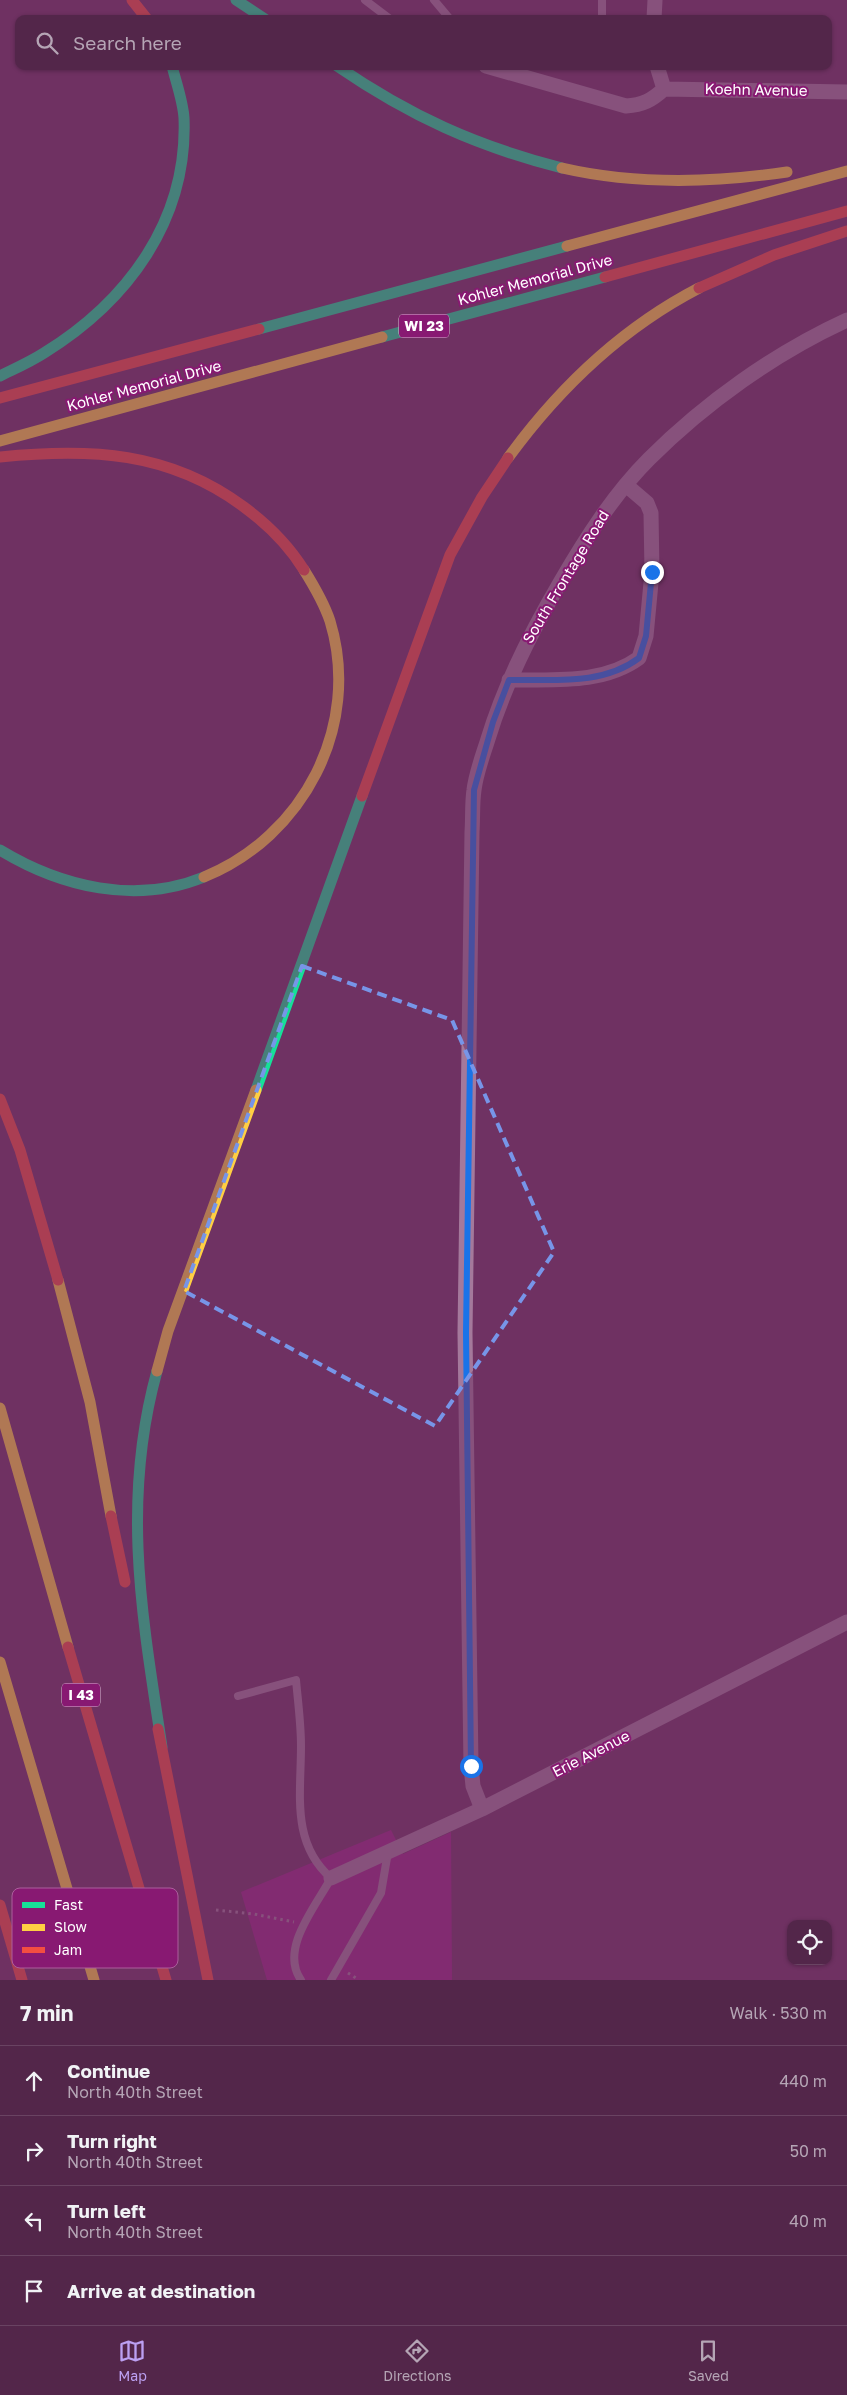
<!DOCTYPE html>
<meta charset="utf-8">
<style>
body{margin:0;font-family:"Golos Text",sans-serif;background:#5c3254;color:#f1f3f6}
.controls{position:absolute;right:15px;bottom:15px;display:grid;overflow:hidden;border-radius:10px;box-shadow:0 1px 4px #0004}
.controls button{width:45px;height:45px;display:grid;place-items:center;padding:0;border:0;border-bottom:1px solid #694362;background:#53264a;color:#f1f3f6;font:25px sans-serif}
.stop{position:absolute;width:15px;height:15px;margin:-11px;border:4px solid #1a73e8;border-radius:50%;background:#fff}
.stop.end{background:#1a73e8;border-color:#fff;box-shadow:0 1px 5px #0008}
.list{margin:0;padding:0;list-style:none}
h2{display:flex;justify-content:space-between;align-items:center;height:65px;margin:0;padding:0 20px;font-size:21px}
h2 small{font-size:16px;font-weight:400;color:#b5a5b5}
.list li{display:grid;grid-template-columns:32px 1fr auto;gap:15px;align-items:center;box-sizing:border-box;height:70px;padding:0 20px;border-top:1px solid #694362}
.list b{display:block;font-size:19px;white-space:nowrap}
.list p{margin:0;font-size:16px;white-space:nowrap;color:#b5a5b5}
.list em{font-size:16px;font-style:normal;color:#b5a5b5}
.icon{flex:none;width:28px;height:28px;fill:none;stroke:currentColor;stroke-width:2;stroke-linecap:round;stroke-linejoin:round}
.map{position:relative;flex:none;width:847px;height:1980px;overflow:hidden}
.search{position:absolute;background:#53264a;box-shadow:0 1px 4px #0004;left:15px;right:15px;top:15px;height:55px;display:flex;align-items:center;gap:12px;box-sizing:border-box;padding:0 18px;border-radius:10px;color:#b5a5b5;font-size:19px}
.sheet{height:345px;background:#53264a}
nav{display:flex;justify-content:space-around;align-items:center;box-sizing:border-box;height:70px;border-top:1px solid #694362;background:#53264a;font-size:14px;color:#b5a5b5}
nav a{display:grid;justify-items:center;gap:2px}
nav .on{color:#bca0f2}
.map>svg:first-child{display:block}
.green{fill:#9a2484}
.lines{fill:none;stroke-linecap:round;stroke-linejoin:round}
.path{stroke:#a4799b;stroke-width:3;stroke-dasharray:2.5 4;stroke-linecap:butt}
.lane{stroke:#a4799b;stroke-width:8}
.street{stroke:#a4799b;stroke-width:15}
.fast{stroke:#16e098;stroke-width:11}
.slow{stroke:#ffcf43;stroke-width:11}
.jam{stroke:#f24e42;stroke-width:11}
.route{stroke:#1a73e8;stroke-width:6}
.marked{fill:none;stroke:#7795e8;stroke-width:4;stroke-dasharray:10 6;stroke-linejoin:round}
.labels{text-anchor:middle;stroke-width:4;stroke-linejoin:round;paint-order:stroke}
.shield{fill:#881972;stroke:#dbbad5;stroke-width:1}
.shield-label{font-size:14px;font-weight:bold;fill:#fff}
.street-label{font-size:15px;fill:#fff;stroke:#881972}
.key{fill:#881972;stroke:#ac5e9c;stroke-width:1}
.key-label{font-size:14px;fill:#fff}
</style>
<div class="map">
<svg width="847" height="1980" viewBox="0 0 847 1980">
<rect width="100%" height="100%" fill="#6f3263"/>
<path class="green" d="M391,1830L403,1854L451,1832L452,1980H267L241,1892Z"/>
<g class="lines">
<path class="path" d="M216,1910L254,1914L294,1922
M348,1973L359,1980"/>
<path class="lane" d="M365,0L390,19
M434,0L450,19
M474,19H482
M602,19V0
M238,1696L296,1680C298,1702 301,1724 301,1746C301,1794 291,1843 331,1878C316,1906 279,1949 301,1980
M331,1980L381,1893L388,1852"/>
<path class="street" d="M654,19L655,0
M486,66L626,106C643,105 652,100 664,89
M657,66L664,89
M664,89L847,92
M509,680C552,679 602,685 639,658L646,636L652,572L651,513L647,503L626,485
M482,1809L473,1786L471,1766L465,1333L472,832C473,818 472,803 474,790C476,773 483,755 488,739C505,683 531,632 561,581C586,538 614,494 649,459C705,403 775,353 847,320
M331,1878L482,1809L847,1622"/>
<path class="fast" d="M236,0L265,19
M337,66C410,116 476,146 562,168
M259,329L567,246
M382,337L605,277
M0,376C14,369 30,362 44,353C128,301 188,220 184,118C183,101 176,82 172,66
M0,850C61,887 136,905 204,877
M256,1090L362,796
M157,1371C121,1501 142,1616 162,1747"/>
<path class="slow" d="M562,168C636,185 712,183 787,172
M567,246L847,171
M0,441L382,337
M508,458C559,388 622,328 699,288
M204,877C303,837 362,726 330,621C324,603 314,586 304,570
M58,1280L90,1402L111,1516
M157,1371L168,1331L256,1090
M0,1408L68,1647
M0,1662L94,1980"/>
<path class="jam" d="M132,0L147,19
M605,277L847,211
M699,288L774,255L847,231
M0,398L259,329
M0,457C90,448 169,451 244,507C267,524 289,546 304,570
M362,796L450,555L482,497L508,458
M0,1099L20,1150L58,1280
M111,1516L125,1582
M68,1647L166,1980
M158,1729L208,1980
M0,1905L22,1980"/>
</g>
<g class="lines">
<path class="route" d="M471,1766L466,1333L474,790L493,722L509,680C552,679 602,686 639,658L646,636L652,572"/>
</g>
<path d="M0 0H847V1980H0ZM302,966L452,1020L554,1252L435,1426L184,1291Z" fill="#6f3263" fill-opacity=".55" fill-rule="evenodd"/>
<path class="marked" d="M302,966L452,1020L554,1252L435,1426L184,1291Z"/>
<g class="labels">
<g class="shield">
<rect x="399" y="314.5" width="50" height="23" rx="4"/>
<rect x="62" y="1683.5" width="38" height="23" rx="4"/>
</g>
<g class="shield-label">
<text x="424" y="331">WI 23</text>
<text x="81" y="1700">I 43</text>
</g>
<g class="street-label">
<text transform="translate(756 90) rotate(1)" y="5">Koehn Avenue</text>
<text transform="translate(535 280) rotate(-15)" y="5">Kohler Memorial Drive</text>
<text transform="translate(144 386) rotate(-15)" y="5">Kohler Memorial Drive</text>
<text transform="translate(566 577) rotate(-59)" y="5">South Frontage Road</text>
<text transform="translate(591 1754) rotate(-27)" y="5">Erie Avenue</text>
</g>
</g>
<rect x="12" y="1888" width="166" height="80" rx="8" class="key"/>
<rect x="22" y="1902" width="23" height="6" fill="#16e098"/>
<rect x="22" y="1924" width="23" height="7" fill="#ffcf43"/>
<rect x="22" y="1947" width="23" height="6" fill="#f24e42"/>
<g class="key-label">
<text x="54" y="1910">Fast</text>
<text x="54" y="1932">Slow</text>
<text x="54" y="1955">Jam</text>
</g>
</svg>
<div class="controls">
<button><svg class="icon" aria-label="locate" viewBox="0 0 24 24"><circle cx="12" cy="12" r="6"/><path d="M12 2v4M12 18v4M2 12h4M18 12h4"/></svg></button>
</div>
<div class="stop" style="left:471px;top:1766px"></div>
<div class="stop end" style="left:652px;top:572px"></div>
<div class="search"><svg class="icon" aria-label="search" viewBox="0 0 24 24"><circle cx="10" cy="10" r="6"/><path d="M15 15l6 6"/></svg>Search here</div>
</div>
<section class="sheet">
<h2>7 min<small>Walk · 530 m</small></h2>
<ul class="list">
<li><svg class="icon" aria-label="ahead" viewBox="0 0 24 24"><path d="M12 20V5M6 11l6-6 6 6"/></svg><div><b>Continue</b><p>North 40th Street</p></div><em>440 m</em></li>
<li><svg class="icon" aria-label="right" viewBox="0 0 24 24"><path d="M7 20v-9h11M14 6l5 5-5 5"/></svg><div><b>Turn right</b><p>North 40th Street</p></div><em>50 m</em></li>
<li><svg class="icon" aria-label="left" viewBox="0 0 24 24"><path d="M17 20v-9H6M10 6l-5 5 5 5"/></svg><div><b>Turn left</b><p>North 40th Street</p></div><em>40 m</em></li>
<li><svg class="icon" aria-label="arrive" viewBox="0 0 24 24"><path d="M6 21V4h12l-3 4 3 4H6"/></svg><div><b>Arrive at destination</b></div></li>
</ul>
</section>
<nav>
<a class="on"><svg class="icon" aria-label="map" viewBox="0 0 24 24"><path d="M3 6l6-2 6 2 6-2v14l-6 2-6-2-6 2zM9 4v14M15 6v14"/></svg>Map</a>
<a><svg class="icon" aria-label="directions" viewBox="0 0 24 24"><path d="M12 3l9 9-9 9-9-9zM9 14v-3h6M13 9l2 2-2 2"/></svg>Directions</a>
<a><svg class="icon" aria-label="saved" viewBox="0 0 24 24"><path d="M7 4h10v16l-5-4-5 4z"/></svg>Saved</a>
</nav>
